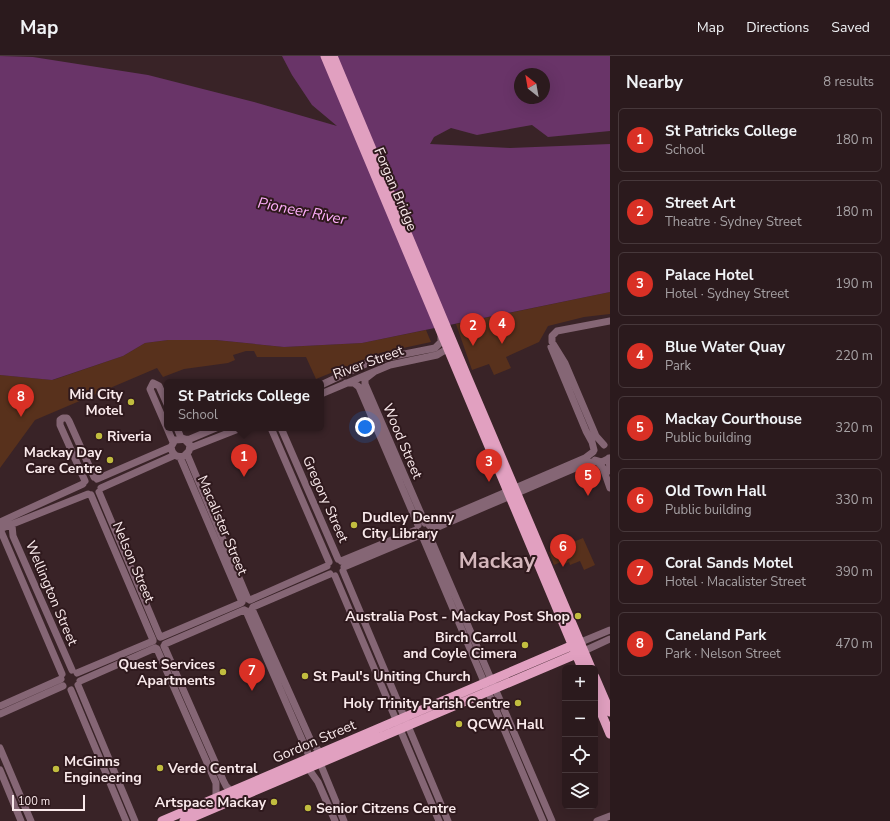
<!DOCTYPE html>
<meta charset="utf-8">
<style>
body{margin:0;font-family:"Nunito Sans",sans-serif;background:#37272a;color:#f1f3f6}
.controls{position:absolute;right:12px;bottom:12px;display:grid;overflow:hidden;border-radius:6px;box-shadow:0 4px 16px #0002}
.controls button{width:36px;height:36px;display:grid;place-items:center;padding:0;border:0;border-bottom:1px solid #47383b;background:#2b1a1d;color:#f1f3f6;font:20px sans-serif}
.compass{position:absolute;left:514px;top:12px;width:36px;height:36px;border-radius:50%;background:#2b1a1d;box-shadow:0 4px 16px #0002;rotate:329deg}
.scale{position:absolute;left:12px;bottom:10px;width:73px;box-sizing:border-box;padding-left:4px;border:2px solid #f9e9eb;border-top:0;font-size:11px;line-height:14px;white-space:nowrap;color:#f9e9eb;-webkit-text-stroke:3px #2f191d;paint-order:stroke}
.you{position:absolute;left:365px;top:371px;width:14px;height:14px;margin:-10px;border:3px solid #fff;border-radius:50%;background:#1a73e8;box-shadow:0 0 0 6px #1a73e833}
.badge{display:grid;place-items:center;width:26px;height:26px;border-radius:50%;background:#d93025;color:#fff;font-size:13px;font-weight:700}
.pin{position:absolute;translate:-50% -33px;filter:drop-shadow(0 1px 2px #0008)}
.pin::after{content:'';position:absolute;top:21px;width:14px;height:12px;background:inherit;clip-path:polygon(0 0,100% 0,50% 100%)}
.popup{position:absolute;left:164px;top:323px;width:160px;height:52px;box-sizing:border-box;display:grid;place-content:center;border-radius:6px;background:#2b1a1d;filter:drop-shadow(0 1px 3px #0005);font-size:13px;white-space:nowrap;color:#a6a1a4}
.popup b{font-size:15px;color:#f1f3f6}
.popup::after{content:'';position:absolute;left:50%;top:100%;margin-left:-8px;border:8px solid transparent;border-top-color:#2b1a1d}
.list{margin:0;padding:0;list-style:none}
h2{display:flex;justify-content:space-between;align-items:center;height:52px;margin:0;padding:0 16px;font-size:17px}
h2 small{font-size:13px;font-weight:400;color:#a6a1a4}
.list li{display:grid;grid-template-columns:26px 1fr auto;gap:12px;align-items:center;box-sizing:border-box;height:64px;margin:0 8px 8px;padding:0 8px;border:1px solid #47383b;border-radius:6px}
.list b{display:block;font-size:15px;white-space:nowrap}
.list p{margin:0;font-size:13px;white-space:nowrap;color:#a6a1a4}
.list em{font-size:13px;font-style:normal;color:#a6a1a4}
.icon{flex:none;width:22px;height:22px;fill:none;stroke:currentColor;stroke-width:2;stroke-linecap:round;stroke-linejoin:round}
.map{position:relative;flex:none;width:610px;height:765px;overflow:hidden}
header{display:flex;align-items:center;gap:24px;box-sizing:border-box;height:56px;padding:0 20px;background:#2b1a1d;border-bottom:1px solid #47383b}
header strong{font-size:19px}
nav{display:flex;gap:22px;margin-inline-start:auto;font-size:14px}
main{display:flex}
aside{flex:1;background:#2b1a1d}
.map>svg:first-child{display:block}
.green{fill:#58311c}
.water{fill:#693468;fill-rule:evenodd}
.lines{fill:none;stroke-linecap:round;stroke-linejoin:round}
.minor{stroke:#856675;stroke-width:7}
.major{stroke:#e1a0c0;stroke-width:9}
.poi-dot{fill:#c1bd3f;stroke:#2f191d;stroke-width:1.5}
.labels{text-anchor:middle;stroke-width:4;stroke-linejoin:round;paint-order:stroke}
.street-label{font-size:14px;fill:#f9e9eb;stroke:#2f191d}
.poi-label{font-size:14px;font-weight:bold;fill:#f9e9eb;stroke:#2f191d;text-anchor:end}
.water-label{font-size:15px;font-style:italic;fill:#ffaffb;stroke:#2f191d}
.town-label{font-size:22px;font-weight:bold;fill:#d4b6bb;stroke:#2f191d}
</style>
<header>
<strong>Map</strong>
<nav><a>Map</a><a>Directions</a><a>Saved</a></nav>
</header>
<main>
<div class="map">
<svg width="610" height="765" viewBox="0 0 610 765">
<rect width="100%" height="100%" fill="#392327"/>
<path class="green" d="M610,236V258L584,261L548,270L539,286L506,301L511,312L494,319L489,308L472,314L456,268Z
M426,274L431,286L380,297L316,323L306,301H257L254,295H246L233,299L235,304L228,307L184,313L163,321L157,312L35,364L0,412V319L53,324L123,300L145,287L168,284H216L284,291L362,287Z
M583,482L595,509L584,514L580,505L570,509L569,506L565,508L563,505L554,509L549,496Z"/>
<path class="water" d="M0,0L33,1L148,19L254,46L337,70L312,49L292,19L282,0H610V75L548,81L532,69L477,79L451,72L434,81L430,88L510,92L610,88V236L362,287L284,291L216,284H168L145,287L123,300L52,324L0,319ZM520,18H544V42H520Z"/>
<g class="lines">
<path class="minor" d="M551,291L586,375L592,386L594,394
M374,316L365,323V328L425,467
M346,327H354L359,331L418,469
M321,329L374,304L435,292L441,286V278
M321,338L390,309L437,299L447,293
M167,348L159,330L153,327L150,333L167,372
M167,372L173,386
M177,372L181,382
M271,372L329,506
M281,372L338,503
M184,383L190,389L189,395L184,400C177,402 172,399 171,391L175,384L190,383L216,372
M604,389L596,380L565,307L552,286V280L557,275L610,265
M190,392L241,372
M187,398L248,543
M180,401L242,546
M609,402L610,415
M595,404L602,406L610,402
M598,406L603,412L610,432
M97,423L171,391
M85,425L60,369V364L63,362H67L69,365L94,421
M101,432L175,399
M99,436L160,581
M91,439L153,584
M0,466L83,428
M12,469L13,480L72,614
M429,469L585,402L593,396
M431,474L587,407L597,405
M429,479L552,765
M423,482L543,765
M341,505L416,474
M344,511L418,480
M343,515L448,765
M335,520L439,765
M250,544L327,510
M253,551L330,518
M252,553L311,685L321,698
M246,555L310,702
M161,581L241,547
M581,586L610,574
M165,588L244,554
M164,590L223,724L226,730L232,736
M157,593L216,727V742
M584,595L610,583
M77,617L153,585
M62,618L0,473L88,438
M80,625L155,592
M78,629L135,765
M71,634L126,765
M0,650L61,623
M0,658L63,630
M0,692L31,765
M320,707L344,765
M308,712L318,726L335,765
M0,714L21,765
M597,765L610,760"/>
<path class="major" d="M325,0L582,612
M333,0L466,318L591,612
M595,621L610,656
M595,642L610,678
M162,765L578,587
M184,765L581,596"/>
</g>
<g class="poi-dot">
<circle cx="131" cy="346" r="4"/>
<circle cx="99" cy="380" r="4"/>
<circle cx="110" cy="404" r="4"/>
<circle cx="354" cy="469" r="4"/>
<circle cx="578" cy="560" r="4"/>
<circle cx="525" cy="589" r="4"/>
<circle cx="223" cy="616" r="4"/>
<circle cx="305" cy="620" r="4"/>
<circle cx="518" cy="647" r="4"/>
<circle cx="459" cy="668" r="4"/>
<circle cx="160" cy="712" r="4"/>
<circle cx="56" cy="713" r="4"/>
<circle cx="274" cy="746" r="4"/>
<circle cx="308" cy="752" r="4"/>
</g>
<g class="labels">
<g class="street-label">
<text transform="translate(396 133) rotate(67)" y="5">Forgan Bridge</text>
<text transform="translate(368 306) rotate(-20)" y="5">River Street</text>
<text transform="translate(403 385) rotate(67)" y="5">Wood Street</text>
<text transform="translate(326 443) rotate(66)" y="5">Gregory Street</text>
<text transform="translate(223 469) rotate(67)" y="5">Macalister Street</text>
<text transform="translate(134 506) rotate(67)" y="5">Nelson Street</text>
<text transform="translate(52 537) rotate(67)" y="5">Wellington Street</text>
<text transform="translate(314 685) rotate(-23)" y="5">Gordon Street</text>
</g>
<g class="poi-label">
<text x="123" y="343">Mid City<tspan x="123" dy="16">Motel</tspan></text>
<text x="107" y="385" text-anchor="start">Riveria</text>
<text x="102" y="401">Mackay Day<tspan x="102" dy="16">Care Centre</tspan></text>
<text x="362" y="466" text-anchor="start">Dudley Denny<tspan x="362" dy="16">City Library</tspan></text>
<text x="570" y="565">Australia Post - Mackay Post Shop</text>
<text x="517" y="586">Birch Carroll<tspan x="517" dy="16">and Coyle Cimera</tspan></text>
<text x="215" y="613">Quest Services<tspan x="215" dy="16">Apartments</tspan></text>
<text x="313" y="625" text-anchor="start">St Paul's Uniting Church</text>
<text x="510" y="652">Holy Trinity Parish Centre</text>
<text x="467" y="673" text-anchor="start">QCWA Hall</text>
<text x="64" y="710" text-anchor="start">McGinns<tspan x="64" dy="16">Engineering</tspan></text>
<text x="168" y="717" text-anchor="start">Verde Central</text>
<text x="266" y="751">Artspace Mackay</text>
<text x="316" y="757" text-anchor="start">Senior Citzens Centre</text>
</g>
<g class="water-label">
<text transform="translate(302 155) rotate(11)" y="5">Pioneer River</text>
</g>
<g class="town-label">
<text x="497" y="512">Mackay</text>
</g>
</g>
</svg>
<div class="controls">
<button>+</button>
<button>−</button>
<button><svg class="icon" aria-label="locate" viewBox="0 0 24 24"><circle cx="12" cy="12" r="6"/><path d="M12 2v4M12 18v4M2 12h4M18 12h4"/></svg></button>
<button><svg class="icon" aria-label="layers" viewBox="0 0 24 24"><path d="M12 4l9 5-9 5-9-5zM3 14l9 5 9-5"/></svg></button>
</div>
<svg class="compass" viewBox="-18 -18 36 36"><path d="M0-13l5 13h-10z" fill="#e53935"/><path d="M0 13l5-13h-10z" fill="#a6a1a4"/></svg>
<div class="scale">100 m</div>
<div class="you"></div>
<div class="pin badge" style="left:244px;top:421px">1</div>
<div class="popup"><b>St Patricks College</b>School</div>
<div class="pin badge" style="left:473px;top:290px">2</div>
<div class="pin badge" style="left:489px;top:426px">3</div>
<div class="pin badge" style="left:502px;top:288px">4</div>
<div class="pin badge" style="left:588px;top:440px">5</div>
<div class="pin badge" style="left:563px;top:511px">6</div>
<div class="pin badge" style="left:252px;top:635px">7</div>
<div class="pin badge" style="left:21px;top:361px">8</div>
</div>
<aside>
<h2>Nearby<small>8 results</small></h2>
<ul class="list">
<li><span class="badge">1</span><div><b>St Patricks College</b><p>School</p></div><em>180 m</em></li>
<li><span class="badge">2</span><div><b>Street Art</b><p>Theatre · Sydney Street</p></div><em>180 m</em></li>
<li><span class="badge">3</span><div><b>Palace Hotel</b><p>Hotel · Sydney Street</p></div><em>190 m</em></li>
<li><span class="badge">4</span><div><b>Blue Water Quay</b><p>Park</p></div><em>220 m</em></li>
<li><span class="badge">5</span><div><b>Mackay Courthouse</b><p>Public building</p></div><em>320 m</em></li>
<li><span class="badge">6</span><div><b>Old Town Hall</b><p>Public building</p></div><em>330 m</em></li>
<li><span class="badge">7</span><div><b>Coral Sands Motel</b><p>Hotel · Macalister Street</p></div><em>390 m</em></li>
<li><span class="badge">8</span><div><b>Caneland Park</b><p>Park · Nelson Street</p></div><em>470 m</em></li>
</ul>
</aside>
</main>
